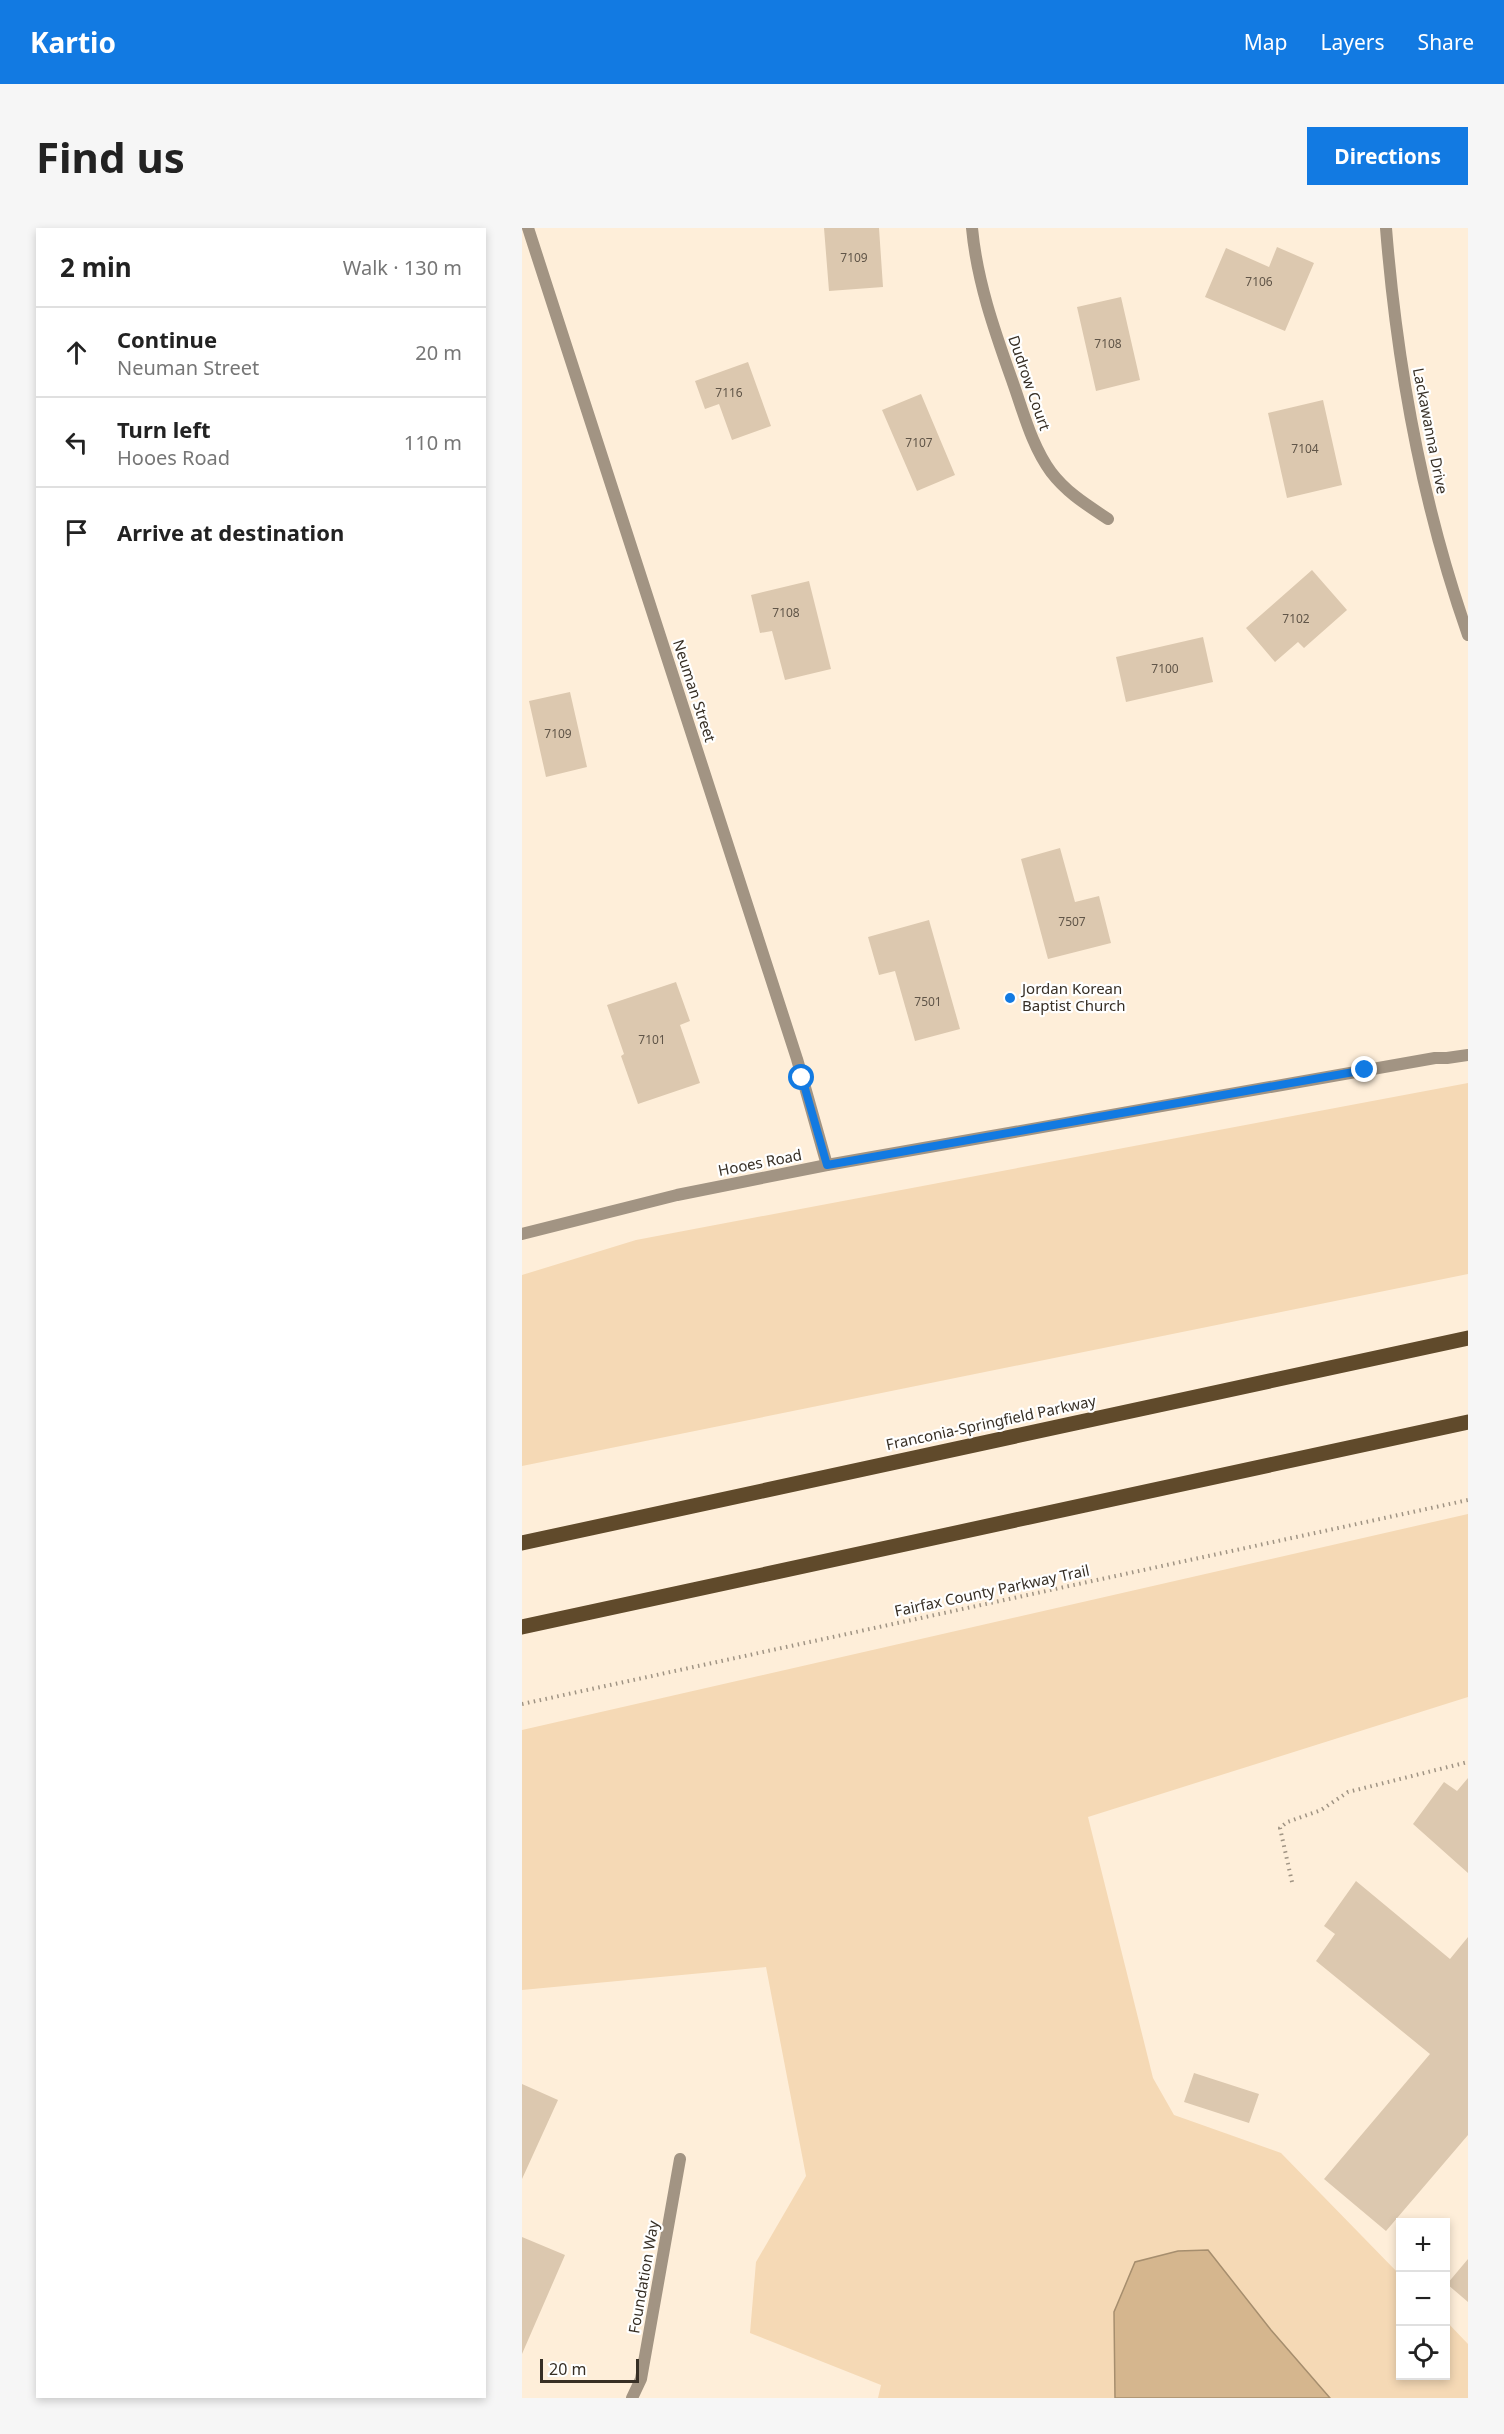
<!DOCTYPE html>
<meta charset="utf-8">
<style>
body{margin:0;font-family:"Noto Sans",sans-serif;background:#f6f6f6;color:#222}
.controls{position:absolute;right:18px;bottom:18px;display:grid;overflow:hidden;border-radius:0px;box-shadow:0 3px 9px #0003}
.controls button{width:54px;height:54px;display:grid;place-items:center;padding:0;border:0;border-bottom:2px solid #e0e0e0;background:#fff;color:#222;font:30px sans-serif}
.scale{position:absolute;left:18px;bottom:15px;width:99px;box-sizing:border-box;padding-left:6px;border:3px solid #372f25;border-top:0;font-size:16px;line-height:21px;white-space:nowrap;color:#372f25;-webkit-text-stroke:4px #fff;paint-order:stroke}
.stop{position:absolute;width:18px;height:18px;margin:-14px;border:4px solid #127ae2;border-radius:50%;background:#fff}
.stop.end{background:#127ae2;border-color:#fff;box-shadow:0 2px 6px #0008}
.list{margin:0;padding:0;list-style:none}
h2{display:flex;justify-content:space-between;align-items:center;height:78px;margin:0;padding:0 24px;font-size:26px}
h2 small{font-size:20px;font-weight:400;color:#767676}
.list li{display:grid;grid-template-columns:39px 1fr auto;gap:18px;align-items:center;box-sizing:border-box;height:90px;padding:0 24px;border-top:2px solid #e0e0e0}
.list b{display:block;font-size:22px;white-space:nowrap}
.list p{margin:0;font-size:20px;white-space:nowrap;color:#767676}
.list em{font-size:20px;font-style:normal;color:#767676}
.icon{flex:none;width:33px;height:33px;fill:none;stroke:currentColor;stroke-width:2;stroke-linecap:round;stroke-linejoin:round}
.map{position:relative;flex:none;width:946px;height:2170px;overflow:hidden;border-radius:0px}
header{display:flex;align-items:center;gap:36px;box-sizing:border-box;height:84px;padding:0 30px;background:#127ae2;color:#fff}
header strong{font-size:28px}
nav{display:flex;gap:33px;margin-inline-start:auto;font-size:21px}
.intro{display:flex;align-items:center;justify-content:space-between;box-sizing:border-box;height:144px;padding:0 36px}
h1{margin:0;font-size:42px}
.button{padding:15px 27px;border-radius:0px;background:#127ae2;color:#fff;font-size:21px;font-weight:700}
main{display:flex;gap:36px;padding:0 36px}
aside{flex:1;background:#fff;border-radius:0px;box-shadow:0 3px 9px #0003}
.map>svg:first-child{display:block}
.green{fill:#f5d9b5}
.water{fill:#d5b68e;stroke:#a68e6e;stroke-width:1.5}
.building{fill:#dcc8af}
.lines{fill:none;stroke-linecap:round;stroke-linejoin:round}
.path{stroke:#a09484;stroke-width:4;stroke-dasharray:1.5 4.5;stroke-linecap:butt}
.minor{stroke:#a29483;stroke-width:12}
.tertiary{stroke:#a29483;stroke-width:12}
.primary{stroke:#604a2b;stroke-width:15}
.route{stroke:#127ae2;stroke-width:8}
.poi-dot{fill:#127ae2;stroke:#fff;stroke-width:2}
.labels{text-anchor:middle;stroke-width:4.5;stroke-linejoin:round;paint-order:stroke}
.number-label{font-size:12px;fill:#605548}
.street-label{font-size:15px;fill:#372f25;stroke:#fff}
.poi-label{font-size:15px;fill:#372f25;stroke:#fff;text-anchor:start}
</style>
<header>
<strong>Kartio</strong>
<nav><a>Map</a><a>Layers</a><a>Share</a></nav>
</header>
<div class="intro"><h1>Find us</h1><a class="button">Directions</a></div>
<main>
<aside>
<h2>2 min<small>Walk · 130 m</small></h2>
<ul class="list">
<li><svg class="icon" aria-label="ahead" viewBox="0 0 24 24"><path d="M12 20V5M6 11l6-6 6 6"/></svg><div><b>Continue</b><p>Neuman Street</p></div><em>20 m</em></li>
<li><svg class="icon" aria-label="left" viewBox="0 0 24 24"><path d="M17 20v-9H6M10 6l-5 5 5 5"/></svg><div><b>Turn left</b><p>Hooes Road</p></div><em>110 m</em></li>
<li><svg class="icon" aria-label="arrive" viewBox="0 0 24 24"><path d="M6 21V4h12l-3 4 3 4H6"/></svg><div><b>Arrive at destination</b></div></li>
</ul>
</aside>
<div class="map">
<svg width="946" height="2170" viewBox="0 0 946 2170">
<rect width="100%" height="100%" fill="#feeed9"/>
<path class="green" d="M946,855V1046L0,1238V1047L114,1012Z
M946,1286V1469L566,1589L631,1850L652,1887L759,1925L878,2047V2148H924V2093L946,2116V2170H356L359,2157L228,2105L234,2034L284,1948L244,1739L0,1762V1502Z"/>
<path class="water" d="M686,2022L749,2102L808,2170H593L592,2084L613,2034L656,2023Z"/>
<path class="building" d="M302,0H357L361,59L307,63Z
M755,19L792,35L763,103L683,69L704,20L747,39Z
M599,69L618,152L574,163L555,79Z
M226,134L249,198L210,212L197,176L183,181L173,153Z
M399,166L433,247L395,263L360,182Z
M801,172L820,257L765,270L746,185Z
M790,342L825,382L782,420L776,414L753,434L724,400Z
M287,353L309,441L263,452L250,403L238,405L229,367Z
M681,409L691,454L604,474L594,429Z
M48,464L65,539L24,549L7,473Z
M538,620L553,674L577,668L589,715L526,731L499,631Z
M407,692L438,801L393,813L373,743L357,747L346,709Z
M154,754L168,793L158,797L178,855L116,876L99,828L102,826L85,777Z
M946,1550V1645L891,1596L922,1554L935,1563Z
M834,1653L928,1731L946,1709V1907L864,2003L802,1951L908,1826L794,1733L813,1706L802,1698Z
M672,1845L737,1866L727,1895L662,1874Z
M0,1856L36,1872L0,1951Z
M0,2009L43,2027L0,2126Z
M946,2031V2074L925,2056Z"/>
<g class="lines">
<path class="path" d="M0,1476L946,1272
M770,1654L758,1600L765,1594L799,1582L826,1564L946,1534"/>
<path class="minor" d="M6,0L275,831L305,937
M450,0C455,54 473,104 491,155C502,186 510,218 529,244C545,265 565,277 586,291
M864,0C875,138 900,276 946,407
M110,2170L119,2151L158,1931"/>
<path class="tertiary" d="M0,1006L155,967L305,937L913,830H925L946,827"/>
<path class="primary" d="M0,1315L946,1110
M0,1399L946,1194"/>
</g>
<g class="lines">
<path class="route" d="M280,850L305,937L843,842"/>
</g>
<circle class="poi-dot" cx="488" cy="770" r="6"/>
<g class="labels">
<g class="number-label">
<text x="332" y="34">7109</text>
<text x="737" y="58">7106</text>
<text x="586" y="120">7108</text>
<text x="207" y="169">7116</text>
<text x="397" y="219">7107</text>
<text x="783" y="225">7104</text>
<text x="264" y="389">7108</text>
<text x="774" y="395">7102</text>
<text x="643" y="445">7100</text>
<text x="36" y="510">7109</text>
<text x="550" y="698">7507</text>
<text x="406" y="778">7501</text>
<text x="130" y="816">7101</text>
</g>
<g class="street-label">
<text transform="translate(507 155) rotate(71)" y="5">Dudrow Court</text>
<text transform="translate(908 203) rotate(79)" y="5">Lackawanna Drive</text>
<text transform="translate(172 463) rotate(72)" y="5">Neuman Street</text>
<text transform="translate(238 935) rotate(-11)" y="5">Hooes Road</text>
<text transform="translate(469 1195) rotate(-12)" y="5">Franconia-Springfield Parkway</text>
<text transform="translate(470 1363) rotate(-12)" y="5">Fairfax County Parkway Trail</text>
<text transform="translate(122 2049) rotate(-80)" y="5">Foundation Way</text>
</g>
<g class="poi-label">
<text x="500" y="766">Jordan Korean<tspan x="500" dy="17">Baptist Church</tspan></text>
</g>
</g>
</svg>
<div class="controls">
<button>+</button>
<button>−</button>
<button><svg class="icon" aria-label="locate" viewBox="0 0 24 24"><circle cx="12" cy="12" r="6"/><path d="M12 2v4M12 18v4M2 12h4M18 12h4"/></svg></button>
</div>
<div class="scale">20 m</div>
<div class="stop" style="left:280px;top:850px"></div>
<div class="stop end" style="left:843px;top:842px"></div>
</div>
</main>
